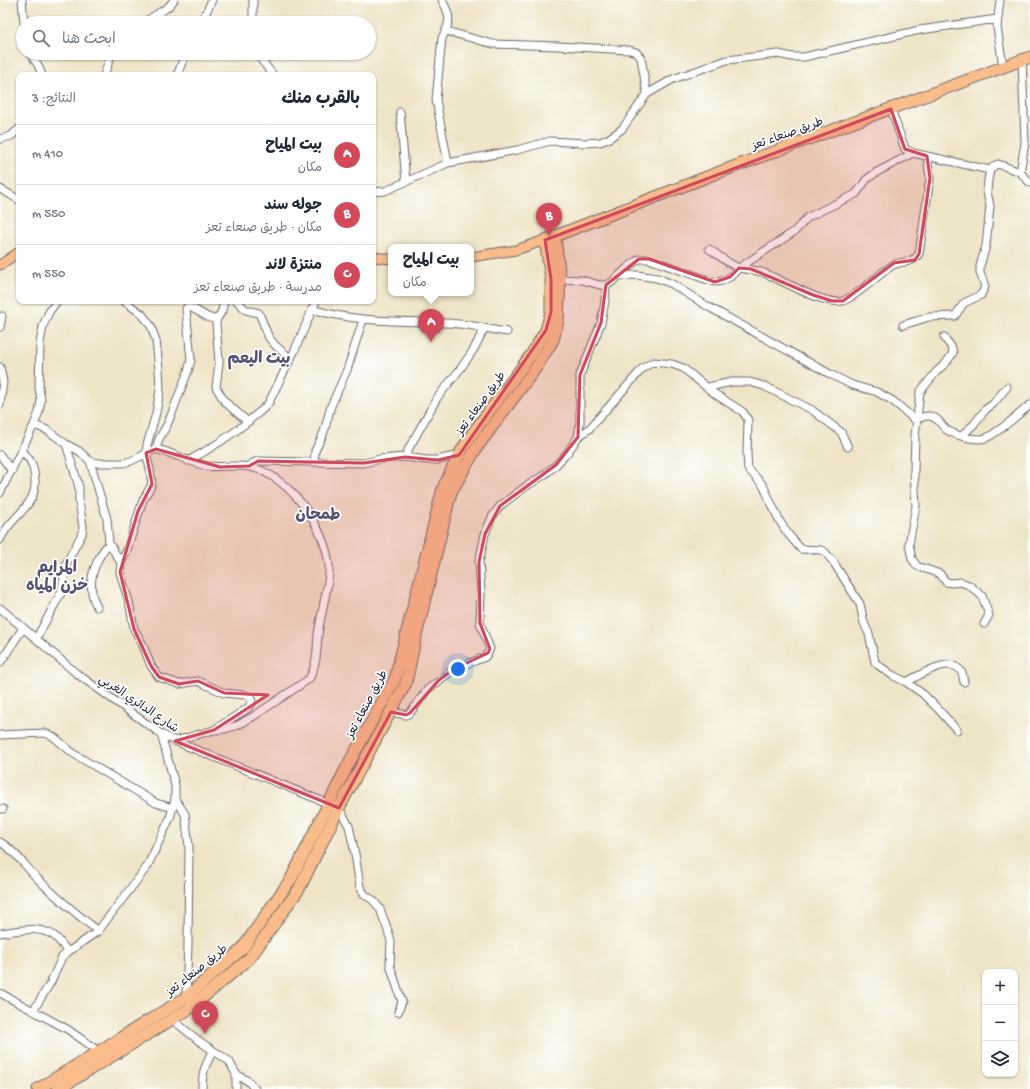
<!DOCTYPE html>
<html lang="ar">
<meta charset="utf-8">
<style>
body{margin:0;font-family:"Gochi Hand","Playpen Sans Arabic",sans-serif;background:#f6f6f7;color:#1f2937;direction:rtl}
.controls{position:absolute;right:12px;bottom:12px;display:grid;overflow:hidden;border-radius:8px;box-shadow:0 1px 3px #0004}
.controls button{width:36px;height:36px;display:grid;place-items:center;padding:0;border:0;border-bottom:1px solid #e0e1e3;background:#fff;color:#1f2937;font:20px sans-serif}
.you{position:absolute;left:458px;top:669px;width:14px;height:14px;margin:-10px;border:3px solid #fff;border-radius:50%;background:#1a73e8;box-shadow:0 0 0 6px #1a73e833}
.badge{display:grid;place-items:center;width:26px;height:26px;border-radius:50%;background:#d1495b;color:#fff;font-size:13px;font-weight:700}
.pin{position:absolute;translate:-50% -33px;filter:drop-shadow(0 1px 2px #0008)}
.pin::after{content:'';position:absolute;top:21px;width:14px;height:12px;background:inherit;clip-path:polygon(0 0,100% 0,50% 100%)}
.popup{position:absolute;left:388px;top:244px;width:86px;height:52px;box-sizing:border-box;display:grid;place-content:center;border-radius:8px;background:#fff;filter:drop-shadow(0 1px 3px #0005);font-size:13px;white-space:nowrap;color:#747a83}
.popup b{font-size:15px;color:#1f2937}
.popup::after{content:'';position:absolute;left:50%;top:100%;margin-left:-8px;border:8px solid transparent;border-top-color:#fff}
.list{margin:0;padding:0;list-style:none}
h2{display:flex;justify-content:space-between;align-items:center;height:52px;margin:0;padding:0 16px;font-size:17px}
h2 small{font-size:13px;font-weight:400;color:#747a83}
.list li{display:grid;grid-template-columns:26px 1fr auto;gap:12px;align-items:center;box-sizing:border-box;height:60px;padding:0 16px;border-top:1px solid #e0e1e3}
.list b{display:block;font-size:15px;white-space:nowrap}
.list p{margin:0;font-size:13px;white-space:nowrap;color:#747a83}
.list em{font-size:13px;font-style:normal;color:#747a83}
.icon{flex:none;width:22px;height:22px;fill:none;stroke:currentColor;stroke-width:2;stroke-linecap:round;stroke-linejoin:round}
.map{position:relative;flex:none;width:1030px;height:1089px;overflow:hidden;direction:ltr}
.search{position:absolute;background:#fff;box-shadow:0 1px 3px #0004;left:16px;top:16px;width:360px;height:44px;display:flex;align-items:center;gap:10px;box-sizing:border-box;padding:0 14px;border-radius:22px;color:#747a83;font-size:15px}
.panel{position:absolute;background:#fff;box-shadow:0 1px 3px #0004;left:16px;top:72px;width:360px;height:232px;border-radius:8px;direction:rtl}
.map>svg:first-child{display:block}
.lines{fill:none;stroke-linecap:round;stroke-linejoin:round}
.minor-casing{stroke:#69666c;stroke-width:9}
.major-casing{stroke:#69666c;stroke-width:11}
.highway-casing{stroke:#69666c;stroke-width:13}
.minor{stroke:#fff;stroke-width:7}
.major{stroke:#f9bc8a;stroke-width:9}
.highway{stroke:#f9bc8a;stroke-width:11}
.marked{fill:#d1495b;fill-opacity:0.2;stroke:#d1495b;stroke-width:3;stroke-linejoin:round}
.labels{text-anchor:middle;stroke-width:3.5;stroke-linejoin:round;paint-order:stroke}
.street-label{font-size:12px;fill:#22223b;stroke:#fff}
.district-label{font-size:16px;font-weight:bold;fill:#565376;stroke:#fff}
</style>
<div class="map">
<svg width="1030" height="1089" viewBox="0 0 1030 1089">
<rect width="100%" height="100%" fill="#fff"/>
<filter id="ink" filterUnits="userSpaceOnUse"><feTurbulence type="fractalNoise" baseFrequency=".025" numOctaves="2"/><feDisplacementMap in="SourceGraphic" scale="8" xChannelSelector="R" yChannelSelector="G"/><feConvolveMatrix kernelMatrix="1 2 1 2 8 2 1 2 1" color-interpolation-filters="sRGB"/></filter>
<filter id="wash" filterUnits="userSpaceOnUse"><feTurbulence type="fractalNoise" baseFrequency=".012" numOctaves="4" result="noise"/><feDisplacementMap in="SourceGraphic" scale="16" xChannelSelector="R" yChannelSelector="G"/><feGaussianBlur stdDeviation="0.9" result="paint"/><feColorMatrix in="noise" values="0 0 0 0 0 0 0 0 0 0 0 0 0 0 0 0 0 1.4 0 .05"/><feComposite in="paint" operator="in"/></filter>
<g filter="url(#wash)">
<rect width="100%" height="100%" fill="#eee4c6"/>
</g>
<g filter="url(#ink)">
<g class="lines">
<defs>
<path id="minor" d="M22,0L24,23
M442,0C451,16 451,22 442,38L436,100L448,163
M1000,0L997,27L1003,66
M143,23L168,7L174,0
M201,23L212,0
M253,23V0
M446,31L493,44L558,46L629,50L636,52L641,58L647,94
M30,53L38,65L42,75
M256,53L273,75
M104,75L112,53
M177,75L186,53
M891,109L905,149L913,153L990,170
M400,112L406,182
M0,139L11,136L19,129
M1020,172L1025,143L1022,59
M0,189L11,195L19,200
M373,192L385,191L448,163L517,150L550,141L585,143L600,142L608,139L622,129L647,94L673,79L727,60L778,54L792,57H804L920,30L997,19
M709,249C719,255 727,263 737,267C744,270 755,269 764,273C782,280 825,306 843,301C857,296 877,276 890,267C900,259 910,266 919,254L930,178L927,156
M619,276L637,275L657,278L672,284L707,306L830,374L852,385L877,392L893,401L914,419C919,419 923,416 928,416C938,416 941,426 947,430C956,436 976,441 986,438C999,432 1019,414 1030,405
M560,279L582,280L600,285H606L611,283L627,268L639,259H649L705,279L715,282L722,281L730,277L739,268L795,231L808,217L856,194L867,179L877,172L913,153
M124,301L142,314L151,326L156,341L159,369L160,390L156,413L147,445L146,453L150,469L152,484L150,488L143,500L127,550L121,563L120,572L123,583L129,601L134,629L142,643L151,666L159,677L179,684L198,681L224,693L245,695L251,698L252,702L248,708L214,730
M237,301L246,310L259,313L269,338L276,346L290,358
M312,309C360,324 410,320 459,324C473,325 491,330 507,332
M217,319L216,323L219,362L216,387L225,402L248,422
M903,325L929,317L955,316L964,303L981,295L983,291L985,286L980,273V266L986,246L990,206L987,192L988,180L990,170L995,165L998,164L1020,172L1030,183
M0,327L2,316
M944,337L952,348L953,353L946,363L937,371L920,392L915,436L914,471L916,506L909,544L912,559L917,566L940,574L946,582L952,583L960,582L969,585L982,596L989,615L984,624
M0,367L3,382L0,405
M708,387L732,382H750L764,386L812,410L841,432L848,447
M34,425L47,430L66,444L79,487V501L83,527L82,534L67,562L61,593L36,639
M962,436L974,424L986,409L993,404L1007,387
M578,437L589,429L643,368L653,362L672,364L683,368L715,394L743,412L748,420L747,454L748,469L763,485L779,520L788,534L801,549L821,550L825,552L834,563L860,604L864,623L869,634L875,662L878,665L892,675L906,682L923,694L938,709L957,730
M66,444L79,451L90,461L98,463H123L131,461L156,449C173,453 189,462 207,466C221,468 236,464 250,467C289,475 326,528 329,566C330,580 325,594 323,608C321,617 319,626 318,635C317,650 317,665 309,679L254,716L238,725L225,729L214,730L175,741
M156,449L159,439L167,425L172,413L188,371L191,360L186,309L187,307C198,308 206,320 217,319L222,311L224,301
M0,455L12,471
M405,457L409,448L437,398L461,368L474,349L484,329
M90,461L107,519L109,543L121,563
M188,461C210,449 230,436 249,421C255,415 262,411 268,404L294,352L316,301
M314,462L315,451L324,432L331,406L347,370L363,320
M249,466L251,464L258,461L364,463L380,459L405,457L427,460H438L459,455
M0,493L34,425L39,412L41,400L39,388L40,343L43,326L49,312L57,301
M0,540C11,513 41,508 34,472C33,464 28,456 21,451
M97,607C95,603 92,597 92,592C89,575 98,556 109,543
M0,608L76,673L161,734L175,741L339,808L349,826L355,854L360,887L365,895L373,900L380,909L386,925L391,941L390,965L402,1002L398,1012
M0,663L23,628
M906,682C919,676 952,653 962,673C963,675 963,679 964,682
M391,712L406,715L410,713L427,690L454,669L485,657L488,653L490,649L480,623L481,592L479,562L485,534L492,517L500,506L525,487L544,475L556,465L568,452L578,437L580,423V375L601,323L605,301L606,285
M0,735L45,733L54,737L74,754L156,803L173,808
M175,799L185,814L189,846L188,944L186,999
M0,809H3
M0,842C16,851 27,869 40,881C58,899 78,915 98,931
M0,933C17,931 38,925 53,935C59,939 63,946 68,952
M0,993L67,1029L100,1052
M33,1011L51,982L62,957L68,952L98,931L147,867L170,818L175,799V785L161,734
M173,1020L199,1041L229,1061L236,1074L248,1081L255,1089
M202,1089C202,1073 205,1065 213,1051
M236,1089V1074"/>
<path id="major" d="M373,257L391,259
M471,257L516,250L545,240
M0,265L19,252"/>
<path id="highway" d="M38,1089L185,998L242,949L291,879L349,763L395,679L443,488L459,455L470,437L531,355L546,330L551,312V279L545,240L717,173L1030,57
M58,1089L189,1009L249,959L299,889L339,808L406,683L415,640L451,492L477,447L538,365L553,340L558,321L560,279L555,237"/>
</defs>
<use href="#minor" class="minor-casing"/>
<use href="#major" class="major-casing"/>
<use href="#highway" class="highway-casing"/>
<use href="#minor" class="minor"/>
<use href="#major" class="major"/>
<use href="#highway" class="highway"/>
</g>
</g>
<path class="marked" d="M891,109L905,149L927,156L930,178L919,254L915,260L894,263L843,301H832L813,295L751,269L739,268L730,277L715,282L649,259H639L606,285L601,323L580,375L578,437L556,465L500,506L485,534L479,562L480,623L490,649L488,653L454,669L439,680L410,713L406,715L391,712L339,808L175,741L214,730L268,695L224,693L198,681L179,684L159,677L151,666L134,629L120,572L138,511L152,484L146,453L156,449L220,467L249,466L258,461L364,463L405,457L438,460L459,455L546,330L551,312V279L545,240Z"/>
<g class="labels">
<g class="street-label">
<text transform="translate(787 133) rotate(-20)" y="4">طريق صنعاء تعز</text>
<text transform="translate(480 403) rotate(-54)" y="4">طريق صنعاء تعز</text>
<text transform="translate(139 703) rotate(34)" y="4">شارع الدائري الغربي</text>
<text transform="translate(366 704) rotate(-62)" y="4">طريق صنعاء تعز</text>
<text transform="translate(196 970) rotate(-39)" y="4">طريق صنعاء تعز</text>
</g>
<g class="district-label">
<text x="259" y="363">بيت اليعم</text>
<text x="318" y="519">طمحان</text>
<text x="57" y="572">المرايم<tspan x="57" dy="18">خزن المياه</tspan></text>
</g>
</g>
</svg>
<div class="controls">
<button>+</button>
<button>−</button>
<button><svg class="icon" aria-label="layers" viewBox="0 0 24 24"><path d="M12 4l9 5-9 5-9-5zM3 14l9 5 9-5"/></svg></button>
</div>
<div class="you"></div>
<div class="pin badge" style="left:431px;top:342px">A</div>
<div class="popup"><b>بيت المياح</b>مكان</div>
<div class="pin badge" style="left:549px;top:236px">B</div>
<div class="pin badge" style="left:205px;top:1034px">C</div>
<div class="search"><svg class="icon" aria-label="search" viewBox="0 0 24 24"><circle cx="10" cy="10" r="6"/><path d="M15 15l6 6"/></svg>ابحث هنا</div>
<section class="panel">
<h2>بالقرب منك<small>النتائج: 3</small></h2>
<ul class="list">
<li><span class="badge">A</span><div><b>بيت المياح</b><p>مكان</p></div><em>410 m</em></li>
<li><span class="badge">B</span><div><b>جوله سند</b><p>مكان · طريق صنعاء تعز</p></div><em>550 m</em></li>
<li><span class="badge">C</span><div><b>منتزة لاند</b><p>مدرسة · طريق صنعاء تعز</p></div><em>550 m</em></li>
</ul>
</section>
</div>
